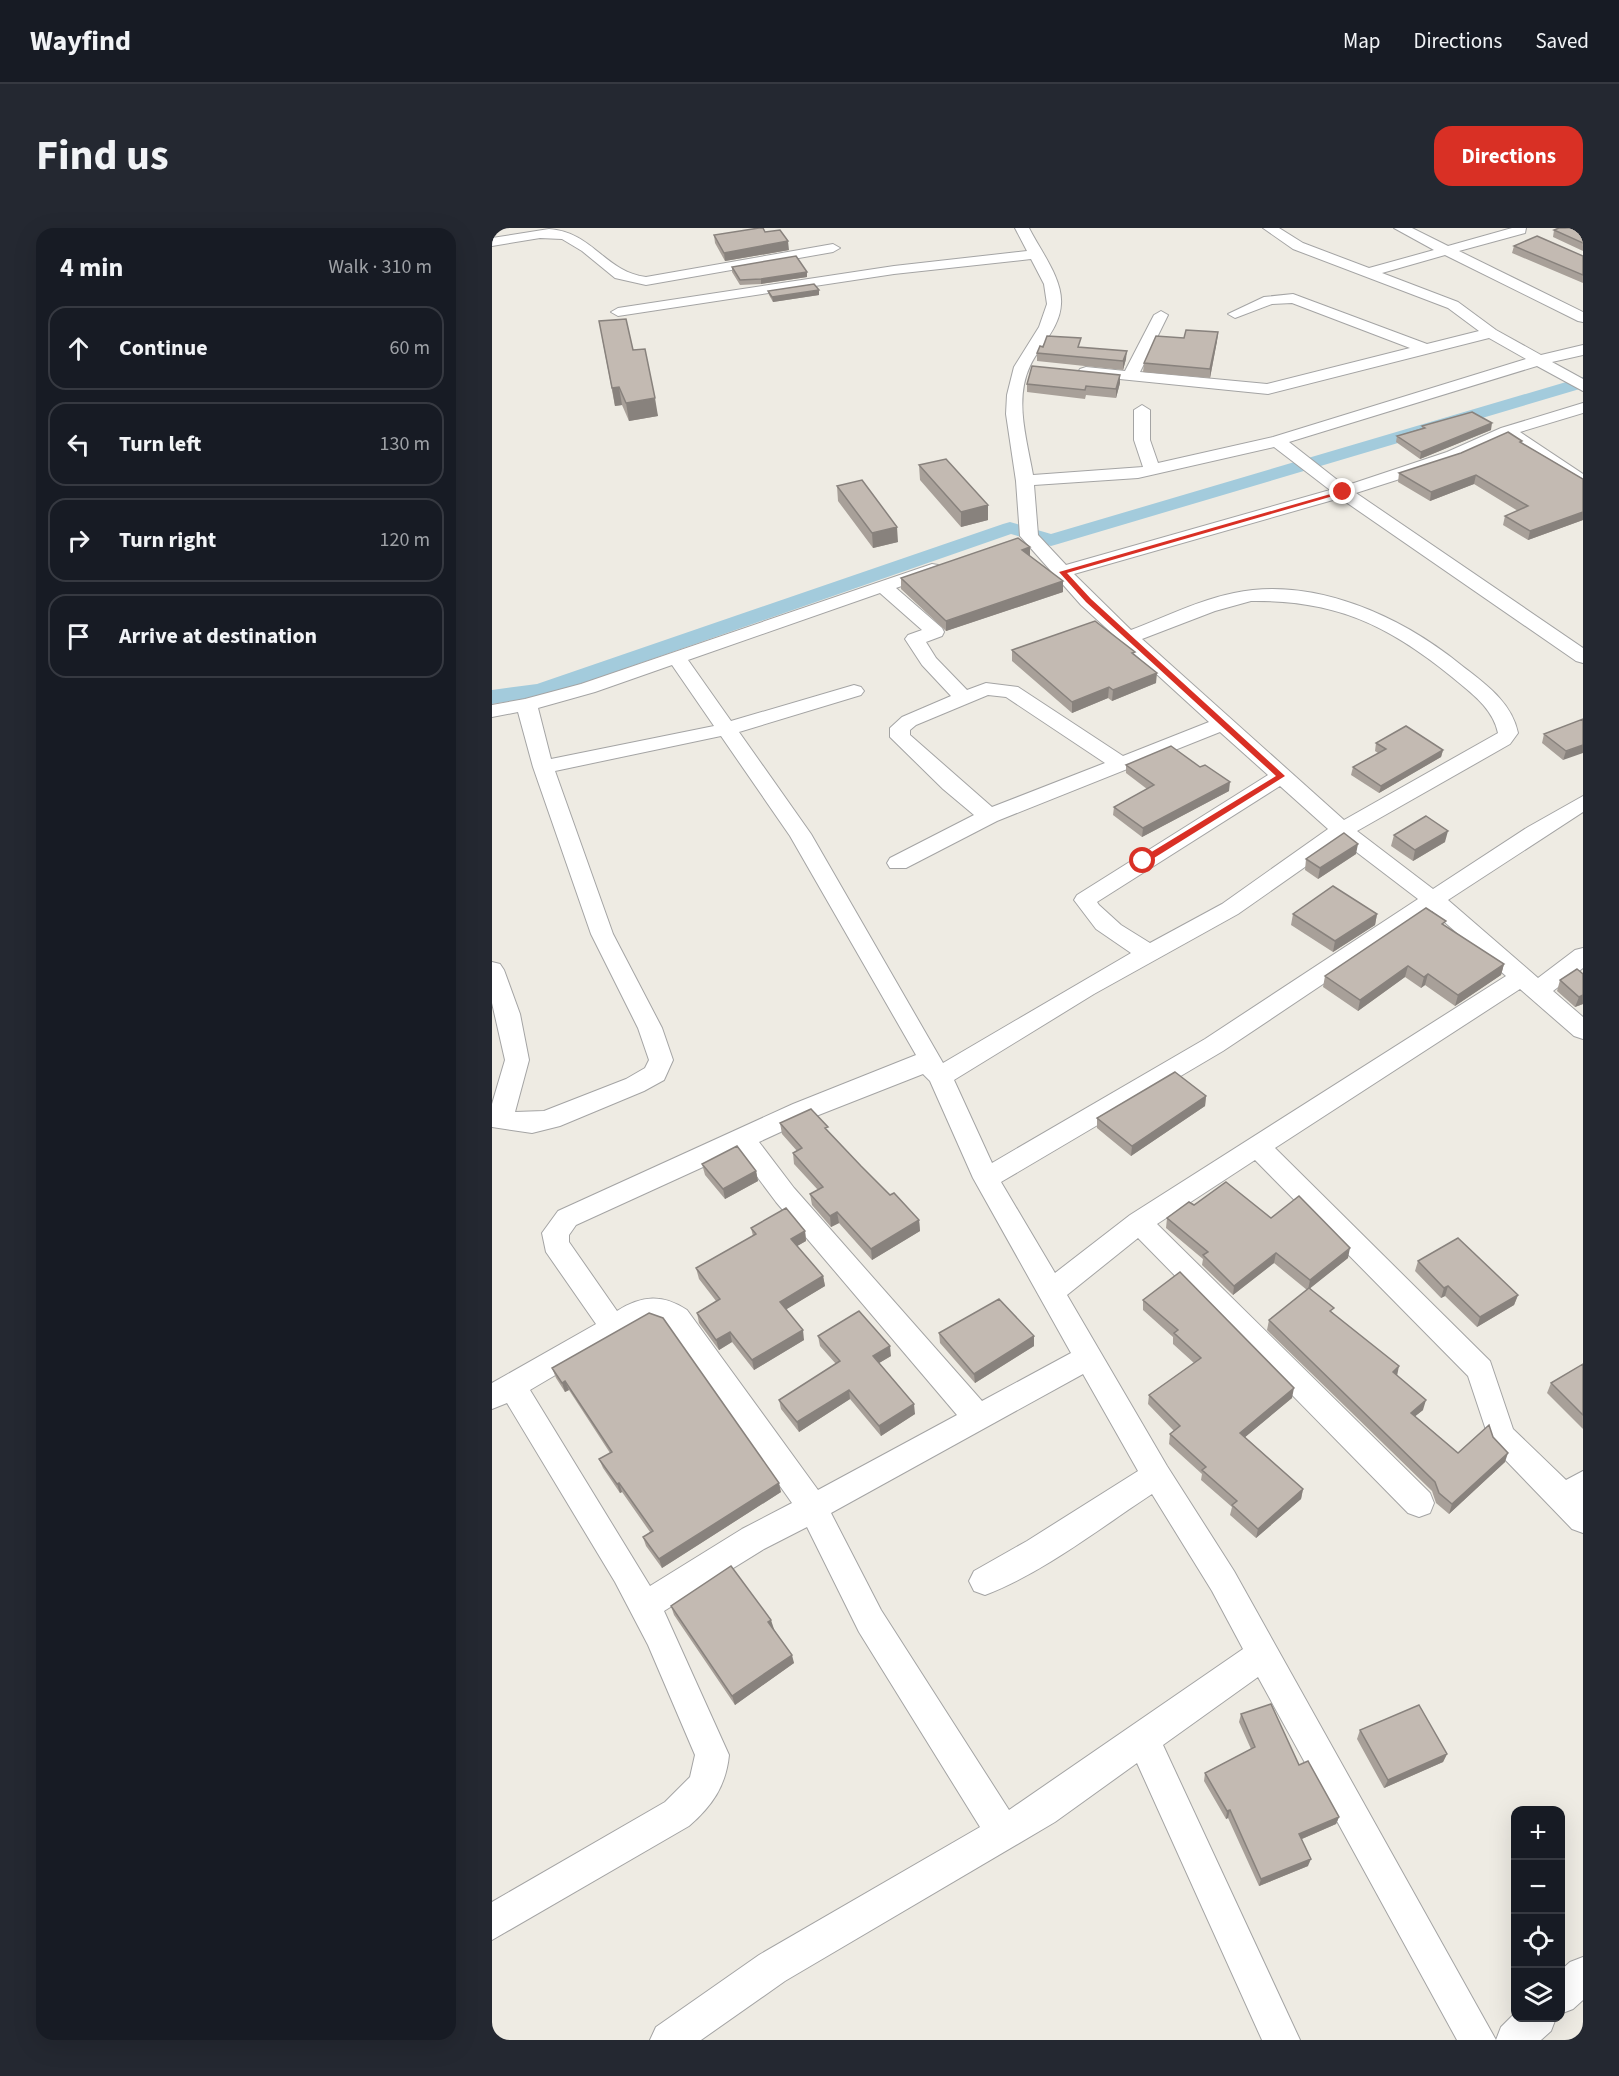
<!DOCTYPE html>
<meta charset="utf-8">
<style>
body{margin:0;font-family:"Source Sans 3",sans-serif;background:#242831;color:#f1f3f6}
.controls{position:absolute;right:18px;bottom:18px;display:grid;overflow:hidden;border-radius:12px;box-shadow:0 6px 24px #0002}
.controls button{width:54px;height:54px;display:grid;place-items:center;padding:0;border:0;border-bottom:2px solid #363941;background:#171b24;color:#f1f3f6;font:30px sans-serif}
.stop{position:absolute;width:18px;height:18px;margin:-14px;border:4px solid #d93025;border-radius:50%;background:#fff}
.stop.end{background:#d93025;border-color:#fff;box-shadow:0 2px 6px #0008}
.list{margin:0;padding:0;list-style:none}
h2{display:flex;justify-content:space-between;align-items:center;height:78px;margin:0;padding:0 24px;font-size:26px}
h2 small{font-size:20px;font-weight:400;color:#9ea1a6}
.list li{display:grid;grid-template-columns:39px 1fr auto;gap:18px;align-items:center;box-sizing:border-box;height:84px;margin:0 12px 12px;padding:0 12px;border:2px solid #363941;border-radius:18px}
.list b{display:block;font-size:22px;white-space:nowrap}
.list em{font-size:20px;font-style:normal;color:#9ea1a6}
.icon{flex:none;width:33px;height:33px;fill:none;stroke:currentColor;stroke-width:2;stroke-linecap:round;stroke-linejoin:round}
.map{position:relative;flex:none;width:1091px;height:1812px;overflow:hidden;border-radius:18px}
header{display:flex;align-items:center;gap:36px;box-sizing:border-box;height:84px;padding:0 30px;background:#171b24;border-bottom:2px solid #363941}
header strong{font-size:28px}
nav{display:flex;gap:33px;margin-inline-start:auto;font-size:21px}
.intro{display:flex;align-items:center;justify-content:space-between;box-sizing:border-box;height:144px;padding:0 36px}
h1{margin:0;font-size:42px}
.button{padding:15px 27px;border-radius:18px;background:#d93025;color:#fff;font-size:21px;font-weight:700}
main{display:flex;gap:36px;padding:0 36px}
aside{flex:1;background:#171b24;border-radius:18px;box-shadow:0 6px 24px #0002}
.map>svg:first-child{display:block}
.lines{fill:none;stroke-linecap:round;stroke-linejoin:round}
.canal{fill:#a3cbdc;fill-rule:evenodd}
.minor-casing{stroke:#a4a4a4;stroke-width:2}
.minor{fill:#fff;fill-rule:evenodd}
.wall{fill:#a8a099}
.shaded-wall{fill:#88827d}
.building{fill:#c3bab2;stroke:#88827d;stroke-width:1.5}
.route{fill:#d93025}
</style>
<header>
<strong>Wayfind</strong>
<nav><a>Map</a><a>Directions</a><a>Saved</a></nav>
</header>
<div class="intro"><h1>Find us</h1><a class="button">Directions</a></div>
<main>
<aside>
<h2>4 min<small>Walk · 310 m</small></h2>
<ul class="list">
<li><svg class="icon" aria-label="ahead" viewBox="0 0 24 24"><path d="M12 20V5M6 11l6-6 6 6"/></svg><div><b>Continue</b></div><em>60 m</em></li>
<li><svg class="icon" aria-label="left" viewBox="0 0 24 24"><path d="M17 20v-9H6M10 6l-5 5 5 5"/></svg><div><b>Turn left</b></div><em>130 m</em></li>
<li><svg class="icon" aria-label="right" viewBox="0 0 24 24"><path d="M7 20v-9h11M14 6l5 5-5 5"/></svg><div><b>Turn right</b></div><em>120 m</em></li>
<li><svg class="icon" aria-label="arrive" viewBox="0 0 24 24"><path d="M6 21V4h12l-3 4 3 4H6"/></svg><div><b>Arrive at destination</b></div></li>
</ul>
</aside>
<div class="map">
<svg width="1091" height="1812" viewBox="0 0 1091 1812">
<rect width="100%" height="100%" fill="#eeebe3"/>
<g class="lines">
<path class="canal" d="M1091,149V160L566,316L559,318L519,306L57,467L0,476V462L45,456L511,296L518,294L559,306Z"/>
<defs>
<path id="minor" d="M523,0H537C548,22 571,51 569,76C568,100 548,117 538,138C522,172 535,212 541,247L651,239L642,212V182L650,177L658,182V212L666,235L781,209L1034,131L997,110L776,166L588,147L586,144L588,141L594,139L633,143L662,87L669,83L676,87L648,144L775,156L918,120L800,75L780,76L743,90L736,86L772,69L801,66L935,116L987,103L956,80L801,21L771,0H787L811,15L877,40L942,22L902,0H920L956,18L1020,0H1034L1033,5L967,23L1091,84V94L1086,93L953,27L890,45L966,74L1004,102L1049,127L1091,117V127L1060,134L1091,151V163L1045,138L797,214L853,258L955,224L1009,200L1091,175V185L1028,204L1091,246V259L1014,210L967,232L864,265L1091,420V435L1084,433L848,270L582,346L639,402C673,389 707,372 742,365C821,348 909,388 969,437C992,455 1020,474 1026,505L1018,516L865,603L941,661L1036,599L1091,568V584L956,672L1046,750L1083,722L1091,720V740L1061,763L1091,789V811L1082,808L1028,761L783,920L998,1133L1021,1201L1074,1252L1091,1243V1305L1080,1301L999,1217L976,1148L763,932L665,996L938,1265L942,1275L938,1285L927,1289L916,1285L646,1010L575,1067L675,1238L742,1343L1004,1812L1009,1799L1023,1785V1790H1064L1059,1803L1049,1812H965L766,1449L671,1517L808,1812H770L645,1535L563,1594L293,1753L209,1812H158L164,1799L267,1727L488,1599L367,1404L315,1299L272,1321L172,1383L237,1527C234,1558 220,1578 197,1598L0,1712V1674L173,1574L198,1549L203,1527L156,1417L123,1354L15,1175L0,1181V1155L104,1096L54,1024L50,1005L66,983L301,876L424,827L298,608L229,508L63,543L121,706L170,800L181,832L172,852L152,863L68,898L40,905L0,899V876L13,832L0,775V734L8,736L12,742L28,786L37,832L23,884L52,883L134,851L153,840L157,832L146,800L99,706L41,539L26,484L0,489V477L33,471L89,456L440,336L446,337L449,341L446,345L404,360L450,400L452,404L450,408L434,414L444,430L475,462L494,455L526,459L631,528L717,494L589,377L528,308L524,253L514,186L515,167L522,139L547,99L555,76L552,56L539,31L402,46L126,88L119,84L126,80L402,38L535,23ZM782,219L838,262L574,337L546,307L542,257L646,250ZM388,365L430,402L416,407L413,411L430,437L459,468L410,489L398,500V509L451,561L482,587L398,630L395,635L398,640H414L505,593L728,504L776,547L585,667L582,672L604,701L639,725L451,835L319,606L247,504L369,467L372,463L369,459L362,457L239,493L196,432ZM759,373C844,372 896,397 960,449C979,465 1001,480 1006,505L852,592L650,411L723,383ZM180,437L222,498L59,531L46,480L103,464ZM496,467L514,469L613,535L500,579L418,507V502L424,497ZM788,558L836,601L730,676L658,715L629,697L607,677L605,674ZM850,613L926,671L713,811L500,935L462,852L602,766L746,686ZM940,683L1014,748L638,987L563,1045L509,954L731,823ZM431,846L438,853L481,950L579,1125L490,1173L302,960L267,914L319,890ZM246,923L284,974L465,1187L326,1262L195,1082C171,1066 150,1067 125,1083L77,1014V1007L84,997ZM166,1092L175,1098L300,1275L250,1301L158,1358L38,1162L155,1093ZM591,1146L646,1243L535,1313L482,1343L477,1353L482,1363L493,1367C551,1345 608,1300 660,1266L720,1363L751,1421L517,1582L389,1382L339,1285Z
M57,1C101,4 113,44 154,49L341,16L348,20L341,24L154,57L123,50L90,23L70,11L48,10L0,18V10Z
M1091,1729V1772L1081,1781L1068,1786V1743L1078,1734Z"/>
</defs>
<use href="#minor" class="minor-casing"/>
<use href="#minor" class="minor"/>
</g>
<path class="wall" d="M1091,0V23L1061,9L1062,2Z
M222,7L297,22L233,33L223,15Z
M1022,18L1091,28V55L1020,25Z
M240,39L315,49L269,56L248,57L240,44Z
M276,63L327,67L281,74L277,67Z
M726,104L725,113L718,150L651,144L652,135L692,110Z
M110,110L141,122L166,188L137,193L130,177L123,178Z
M589,119L634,131L631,142L545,133V125Z
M628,155L624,170L594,167L593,171L535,164V156Z
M930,198L999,202L928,231L904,214L905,208L930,200Z
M1030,215L1091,251V292L1036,312L1011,297L1013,288L1026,283L982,256L938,273L906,254L907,245Z
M427,237L496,277V292L469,299L428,252Z
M345,258L406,314L381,320L346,273Z
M538,319V328L571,353V364L454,403L409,361V350Z
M520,422L643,427L664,455L620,473L616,470L580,485L520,433Z
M1091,491L1071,532L1050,515L1052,506Z
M884,515L951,522L949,529L887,565L859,547L861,539L886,525L883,523Z
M634,537L708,539L737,563L650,609L621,587L622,579L655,561L634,545Z
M902,607L953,614L921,633L899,618Z
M864,626L826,651L813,642L814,631Z
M801,686H885L883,697L841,724L799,697Z
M953,698L1012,736L1009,747L963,778L933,757L929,760L913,749L866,783L831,759L833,748Z
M1091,746V776L1083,779L1065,763L1068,752Z
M714,868L713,878L639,928L605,900V890Z
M288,895L336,904L369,938L398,967L427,992L428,1003L380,1032L347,995L339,999L320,977L318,966L326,962L302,936L301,925L305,923L290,906Z
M210,936L264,943L266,953L233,971L213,947Z
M702,977L779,990L856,1030L818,1060L841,1085L905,1147L931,1182L923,1188L966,1225L1001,1209L1013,1234L957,1286L944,1275L940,1263L775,1102L777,1092L815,1062L782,1035L741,1067L710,1037L711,1031L674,1000L675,990Z
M259,1000L313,1003L314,1013L305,1018L331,1048L333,1058L294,1081L312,1112L262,1142L240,1114L227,1122L207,1095L205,1085L224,1073L207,1051L204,1040L261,1008Z
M926,1033L1026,1067L1022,1077L985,1099L953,1068L949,1070L923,1043Z
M651,1072L800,1170L753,1209L811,1261L809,1271L764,1310L738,1287L740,1279L709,1252L710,1246L677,1216L678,1206L682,1203L656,1176L657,1167L702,1135L681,1116V1109L651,1082Z
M447,1105L542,1108V1118L483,1155L448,1115Z
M326,1108L399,1128L387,1135L423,1186L389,1208L358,1171L307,1204L289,1181L287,1172L344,1136L328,1118Z
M1091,1136V1201L1055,1165L1059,1155Z
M60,1140L289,1264L170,1340L154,1318L151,1309L158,1304L130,1264L128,1265L111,1240L107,1231L118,1225L77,1162L73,1164L64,1150Z
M179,1378L282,1401L302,1435L243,1477L182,1387Z
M749,1486L847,1589L844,1596L810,1611L816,1638L767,1658L736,1590L734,1591L712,1553L713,1545L759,1521L747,1494Z
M868,1502L955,1526L951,1534L892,1560L865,1511Z"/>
<path class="shaded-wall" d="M296,13L297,22L233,33L232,25Z
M315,44V49L269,56V51Z
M327,62V67L281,74L280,69Z
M726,104L725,113L718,150V141Z
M635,123L634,131L631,142V133Z
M628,147V155L624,170V161Z
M127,159L130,177L123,178L120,160Z
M163,170L166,188L137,193L134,175Z
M1000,195L999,202L928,231L929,224Z
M984,247L982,256L938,273L939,264Z
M496,277V292L469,299V284Z
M1091,284V292L1036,312L1038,303Z
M405,299L406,314L381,320L380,305Z
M538,319V329L530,322Z
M571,353V364L454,403V393Z
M665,445L664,455L620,473L621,462Z
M617,459L616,470L580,485V474Z
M1091,517V525L1071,532L1074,523Z
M951,522L949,529L887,565L889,558Z
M738,554L737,563L650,609L651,600Z
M956,603L953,614L921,633L923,622Z
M866,616L864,626L826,651L828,640Z
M885,686L883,697L841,724L843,713Z
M1012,736L1009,747L963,778L966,767Z
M916,738L913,749L866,783L868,772Z
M936,746L933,757L929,760L932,749Z
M1091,767V776L1083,779L1087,769Z
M714,868L713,878L639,928L640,918Z
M264,943L266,953L233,971L231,961Z
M345,984L347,995L339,999L338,988Z
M427,992L428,1003L380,1032L379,1021Z
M313,1003L314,1013L300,1021L299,1011Z
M858,1020L856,1030L816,1062L818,1052Z
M784,1025L782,1035L741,1067L742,1058Z
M331,1048L333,1058L290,1084L288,1074Z
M956,1058L953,1068L949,1070L952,1060Z
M1026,1067L1022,1077L985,1099L988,1089Z
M311,1102L312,1112L262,1142L260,1132Z
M238,1104L240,1114L227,1122L224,1112Z
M542,1108V1118L483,1155L482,1146Z
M398,1118L399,1128L382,1138L381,1128Z
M907,1138L905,1148L901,1144Z
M73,1153L77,1162L73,1164L70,1155Z
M802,1160L800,1170L746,1215L748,1205Z
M357,1162L358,1171L307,1204L305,1194Z
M934,1172L931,1182L916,1194L919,1185Z
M422,1176L423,1186L389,1208L387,1198Z
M1016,1225L1013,1234L957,1286L960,1276Z
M127,1255L130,1264L128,1265L125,1256Z
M287,1255L289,1264L170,1340L167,1331Z
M811,1261L809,1271L764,1310L766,1301Z
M279,1392L282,1401L278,1403L276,1394Z
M300,1427L302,1435L243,1477L240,1468Z
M955,1526L951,1534L892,1560L896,1552Z
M738,1582L736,1590L734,1591L735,1583Z
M847,1589L844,1596L805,1613L807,1606Z
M819,1631L816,1638L767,1658L769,1651Z"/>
<path class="building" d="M267,0H271L273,4L288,2L296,13L232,25L222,7Z
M1067,0H1091V15L1062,2Z
M1045,8L1091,28V47L1022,18Z
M304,28L315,44L269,51L248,52L240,39Z
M322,56L327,62L280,69L276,63Z
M134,91L141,122L153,121L163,170L134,175L127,159L120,160L107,93Z
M694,102L726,104L718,141L652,135L664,108L692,110Z
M555,108L589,110L586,119L635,123L631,133L545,125L548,118L551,119Z
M540,138L628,147L624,161L594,158L593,162L535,156Z
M980,184L1000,195L929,224L905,208L933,200L930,198Z
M1016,204L1030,213L1028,214L1091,251V284L1038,303L1013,288L1036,278L984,247L939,264L907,245L969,225Z
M454,231L496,277L469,284L427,237Z
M370,252L405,299L380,305L345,258Z
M526,310L538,319L530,322L571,353L454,393L409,350Z
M603,393L643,424L640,425L665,445L621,462L617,459L580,474L520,422Z
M1091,491V517L1074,523L1052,506Z
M914,498L951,522L889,558L861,539L894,521L884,515Z
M679,518L708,539L713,537L738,554L651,600L622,579L662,557L634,537Z
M934,588L956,603L923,622L902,607Z
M852,605L866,616L828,640L814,631Z
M841,658L885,686L843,713L801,686Z
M934,680L954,693L950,696L1012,736L966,767L936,746L932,749L916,738L868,772L833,748Z
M1085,741L1091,746V767L1087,769L1068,752Z
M683,844L714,868L640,918L605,890Z
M319,881L336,899L333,900L369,938L398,967L402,965L427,992L379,1021L345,984L338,988L318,966L331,959L301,925L310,920L288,895Z
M245,918L264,943L231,961L210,936Z
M734,954L779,990L807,968L858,1020L818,1052L784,1025L742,1058L711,1027L716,1024L675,990L697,974L702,977Z
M294,980L313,1003L299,1011L331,1048L288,1074L311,1102L260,1132L238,1104L224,1112L205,1085L228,1071L204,1040L264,1006L259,1000Z
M966,1010L1026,1067L988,1089L956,1058L952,1060L926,1033Z
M688,1044L802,1160L748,1205L811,1261L766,1301L740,1277L745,1273L710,1242L714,1239L678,1206L688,1198L657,1167L709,1130L682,1105L686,1102L651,1072Z
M817,1060L842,1080L838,1083L907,1138L901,1144L934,1172L919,1185L966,1225L997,1197L1001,1209L1016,1225L960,1276L947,1265L943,1254L777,1092Z
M507,1071L542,1108L482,1146L447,1105Z
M367,1083L398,1118L381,1128L422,1176L387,1198L357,1162L305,1194L287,1172L348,1133L326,1108Z
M157,1085L171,1090L287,1255L167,1331L151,1309L161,1303L127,1255L125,1256L107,1231L120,1224L73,1153L70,1155L60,1140Z
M1091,1136V1187L1059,1155Z
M239,1338L279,1392L276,1394L300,1427L240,1468L179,1378Z
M779,1476L807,1537L816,1533L847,1589L807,1606L819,1631L769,1651L738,1582L735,1583L713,1545L763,1519L749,1486Z
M927,1477L955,1526L896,1552L868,1502Z"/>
<path class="route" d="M849,263L855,264L575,345L599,371L793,548L654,635H648V631L784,548L594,374L567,344Z"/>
</svg>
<div class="controls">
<button>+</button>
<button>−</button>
<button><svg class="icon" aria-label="locate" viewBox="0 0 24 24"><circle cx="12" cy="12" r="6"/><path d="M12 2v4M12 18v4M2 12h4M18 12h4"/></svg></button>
<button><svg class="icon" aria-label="layers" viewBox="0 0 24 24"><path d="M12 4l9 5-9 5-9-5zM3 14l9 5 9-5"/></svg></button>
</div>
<div class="stop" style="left:651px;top:633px"></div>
<div class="stop end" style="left:851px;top:264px"></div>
</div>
</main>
